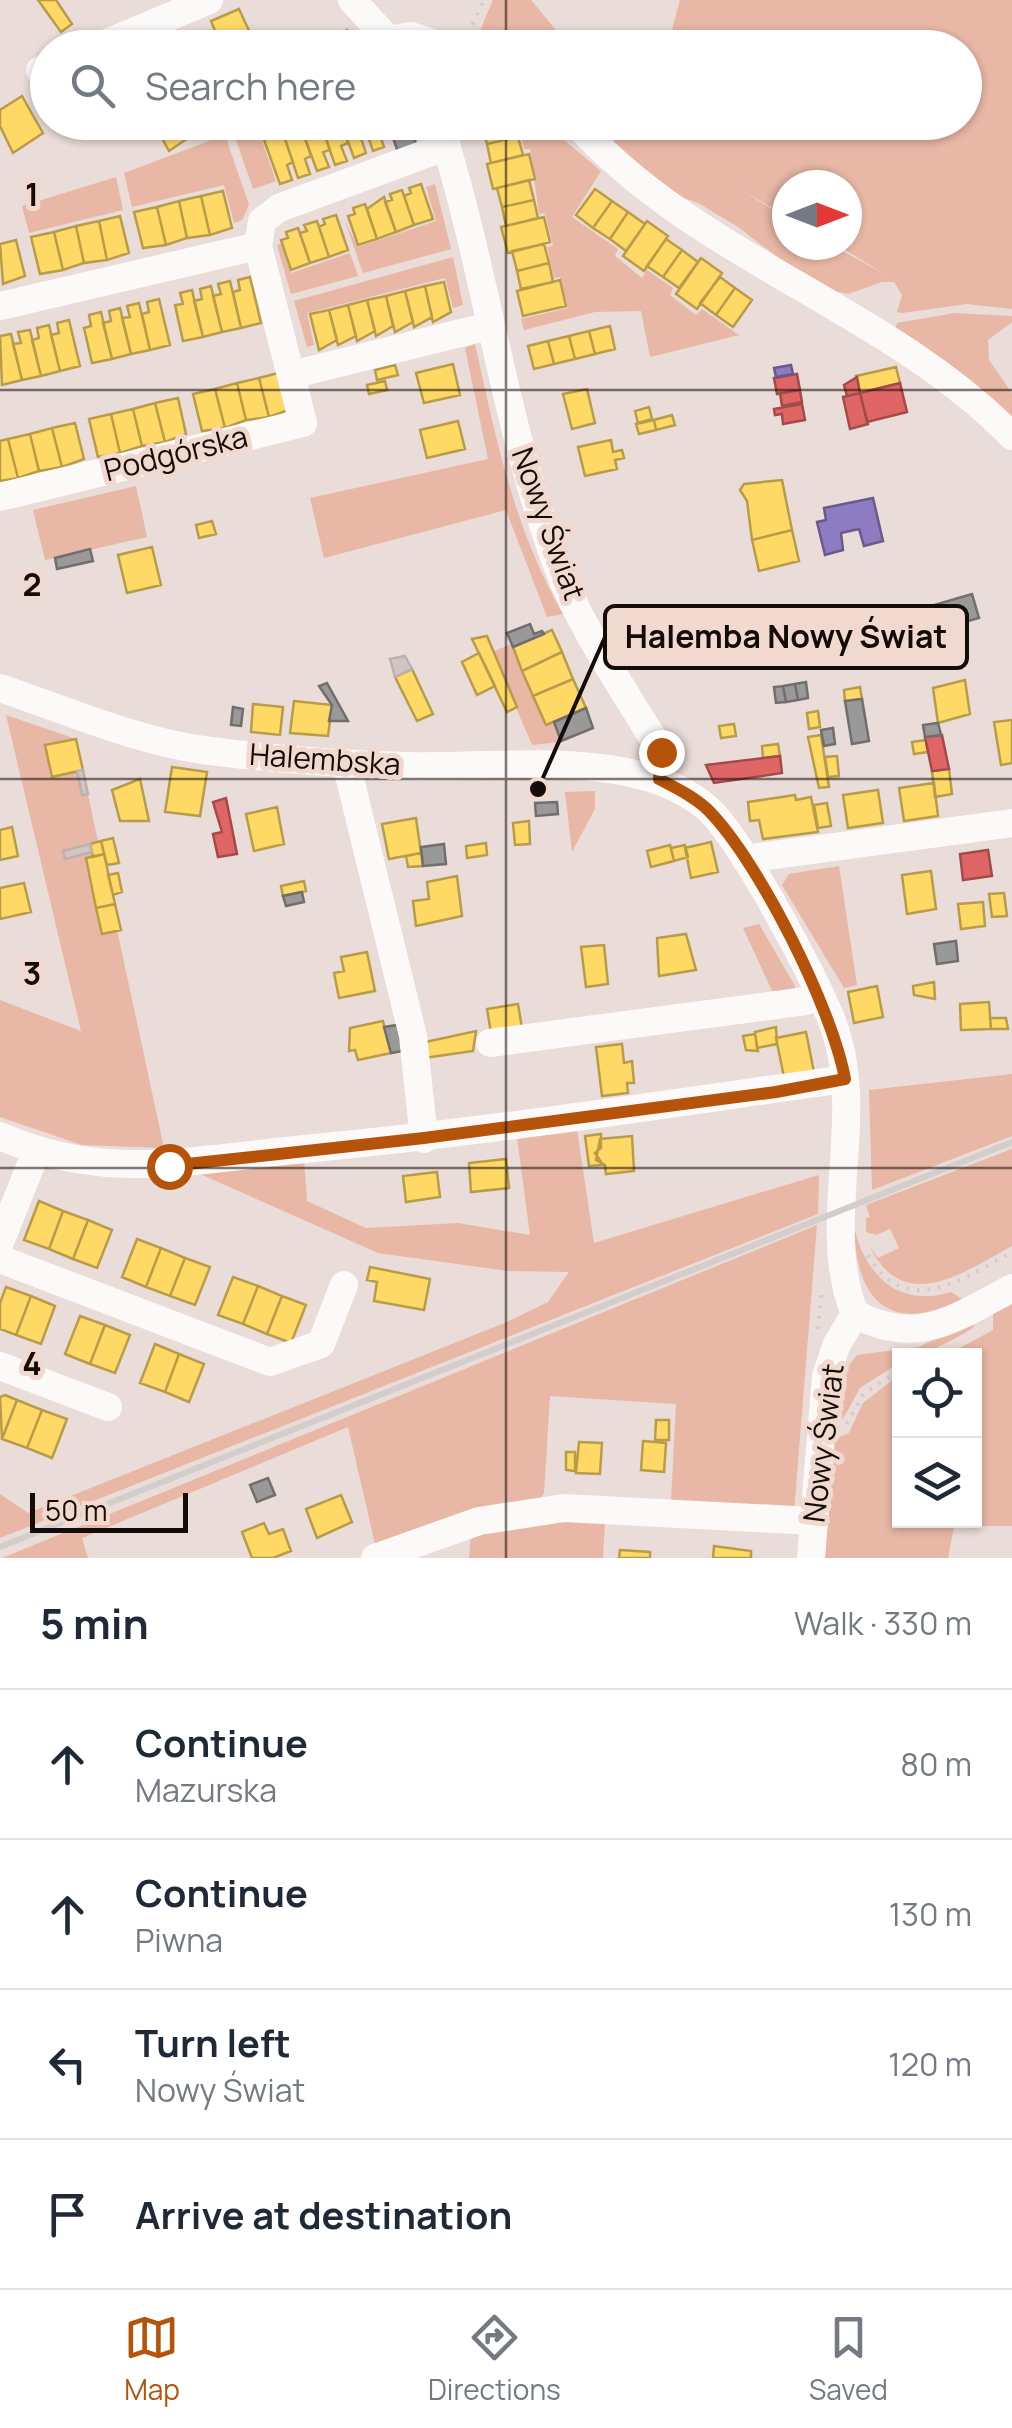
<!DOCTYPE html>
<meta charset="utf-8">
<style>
body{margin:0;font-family:Manrope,sans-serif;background:#f2f2f3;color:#1f2937}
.controls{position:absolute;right:30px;bottom:30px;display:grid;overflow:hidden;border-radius:0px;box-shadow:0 2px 8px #0004}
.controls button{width:90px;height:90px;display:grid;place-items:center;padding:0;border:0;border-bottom:2px solid #e0e1e3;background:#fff;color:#1f2937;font:50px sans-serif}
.compass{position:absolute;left:772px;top:170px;width:90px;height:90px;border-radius:50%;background:#fff;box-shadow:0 2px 8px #0004;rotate:90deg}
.scale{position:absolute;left:30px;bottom:25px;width:158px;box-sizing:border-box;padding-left:10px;border:5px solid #140c09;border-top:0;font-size:28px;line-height:35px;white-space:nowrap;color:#140c09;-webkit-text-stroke:8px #f2d9d0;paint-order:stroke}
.stop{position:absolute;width:30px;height:30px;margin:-22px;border:8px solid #b45309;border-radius:50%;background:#fff}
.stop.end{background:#b45309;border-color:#fff;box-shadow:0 2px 10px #0008}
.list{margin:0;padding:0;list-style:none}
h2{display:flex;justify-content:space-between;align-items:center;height:130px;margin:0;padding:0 40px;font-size:42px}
h2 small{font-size:32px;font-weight:400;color:#747a83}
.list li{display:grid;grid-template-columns:65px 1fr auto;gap:30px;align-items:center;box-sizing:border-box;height:150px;padding:0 40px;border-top:2px solid #e0e1e3}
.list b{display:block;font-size:38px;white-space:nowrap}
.list p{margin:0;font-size:32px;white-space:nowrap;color:#747a83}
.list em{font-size:32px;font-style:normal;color:#747a83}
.icon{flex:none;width:55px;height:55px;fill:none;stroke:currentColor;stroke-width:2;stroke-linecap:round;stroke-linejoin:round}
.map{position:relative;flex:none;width:1012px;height:1558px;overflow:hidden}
.search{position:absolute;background:#fff;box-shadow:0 2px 8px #0004;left:30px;right:30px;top:30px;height:110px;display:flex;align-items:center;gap:25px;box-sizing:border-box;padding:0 35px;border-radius:55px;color:#747a83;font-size:38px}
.sheet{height:730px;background:#fff}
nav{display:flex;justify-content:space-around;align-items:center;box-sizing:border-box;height:140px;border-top:2px solid #e0e1e3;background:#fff;font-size:28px;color:#747a83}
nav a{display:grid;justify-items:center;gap:5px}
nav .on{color:#b45309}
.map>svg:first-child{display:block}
.green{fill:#e8b7a5;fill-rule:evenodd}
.homes{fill:#ffd966;stroke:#b89c4a;stroke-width:2.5}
.shops{fill:#e06666;stroke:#a34b4a;stroke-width:2.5}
.offices{fill:#8e7cc3;stroke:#695a8b;stroke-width:2.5}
.industry{fill:#999;stroke:#716f6e;stroke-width:2.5}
.building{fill:#d0c5c2;stroke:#bcb1ae;stroke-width:2.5}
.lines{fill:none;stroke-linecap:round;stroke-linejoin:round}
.path{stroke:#d0ccca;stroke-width:4;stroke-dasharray:2.5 8;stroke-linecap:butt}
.minor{stroke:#fcfaf9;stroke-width:28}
.rail{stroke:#d2cecc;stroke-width:6}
.route{stroke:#b45309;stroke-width:12}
.grid{fill:none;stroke:#140c09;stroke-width:2.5;stroke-opacity:0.55}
.labels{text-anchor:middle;stroke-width:10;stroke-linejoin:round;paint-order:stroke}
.street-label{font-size:30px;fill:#140c09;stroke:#f2d9d0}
.grid-label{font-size:32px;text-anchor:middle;font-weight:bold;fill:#140c09;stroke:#f2d9d0;stroke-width:10;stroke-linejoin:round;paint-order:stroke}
.leader{fill:none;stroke:#140c09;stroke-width:4}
.callout-dot{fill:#140c09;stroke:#f2d9d0;stroke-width:4}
.callout{fill:#f2d9d0;stroke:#140c09;stroke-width:4}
.callout-label{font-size:32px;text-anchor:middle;font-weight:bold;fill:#140c09}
</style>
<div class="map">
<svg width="1012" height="1558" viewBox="0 0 1012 1558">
<rect width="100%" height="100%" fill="#eadcd8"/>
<path class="green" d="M493,0H531L570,47H599L609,41L613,47H473Z
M680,0H1012V309L967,304L902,313L897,312L902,295L894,282H882L848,294L817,287L738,227L698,203L672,194L586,123L964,122V48L624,47L669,40ZM787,185H847V245H837L888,276L832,245H787V218L739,189L787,216Z
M256,123H304L261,138L276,181L253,189L233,131Z
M518,123H544L601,171L572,217L618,249L615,256L642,278L647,270L673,288L670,295L696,315L702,309L739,335L650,357L641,311L595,312L524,330L521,319L568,308L560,277L554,278L547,247L553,246L545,213L539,214L530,149H524Z
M225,135L249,205L242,220L234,223L224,185L132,207L124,173Z
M116,177L123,210L29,233L22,206Z
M435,184L451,249L363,273L345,221L358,247L436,221L426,187Z
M281,244L291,273L350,253L358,276L291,294L277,245Z
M453,257L463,305L453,308L445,278L307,313L314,345L307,347L294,301Z
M955,313L1012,316V322L988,340L989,360L1012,393V428L894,333L897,323Z
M475,344C496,439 514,529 563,614L547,617L506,510L324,558L310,498L488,459L465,348Z
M136,486L147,537L45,560L33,510Z
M511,644L545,725L554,722L561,742L532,745L492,652Z
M6,715L76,739L164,1148L82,1145L0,1117V1000L81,1031Z
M595,791V809L572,852L565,792Z
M839,866L857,985L844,988L782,885L789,874Z
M759,924L795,986V991L774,995L743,928Z
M1012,1074V1136L872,1190L869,1090Z
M576,1123L594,1243L819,1175L818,1214L0,1538V1494L28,1513L507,1322L548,1302L569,1272L508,1271L378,1253L191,1170L304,1158L307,1201L366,1228L458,1223L530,1235L516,1130Z
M1012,1149V1246C964,1272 903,1317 869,1245L878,1258L899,1248L890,1229L876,1235L866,1232V1218L870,1217L866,1205Z
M817,1225L794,1512L671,1501L676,1404L550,1396L544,1493L539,1501L375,1544L348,1427L82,1538L88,1558H2Z
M854,1228C866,1276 899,1308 951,1292L962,1299C890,1335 857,1302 854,1228Z
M1012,1301V1526H954L948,1558H819L830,1441L849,1433L863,1403L899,1375L900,1520H974V1356L947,1355L993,1330V1312Z
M975,1322L973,1328C949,1342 927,1355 900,1356L899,1363L860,1388L843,1419H834L839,1378L857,1355L918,1347Z
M551,1521L605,1523L603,1558H469L471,1535Z"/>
<path class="homes" d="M38,0H56L72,24L61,32Z
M239,9L252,37L222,48L211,21Z
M347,30L364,48H328Z
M22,96L43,133L13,153L0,126V110Z
M320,122H341L348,143L341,146L347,161L335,165Z
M320,122L330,150L323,152L329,167L317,171L301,127Z
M341,122H363L367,136L361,138L366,153L354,158Z
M363,122H383L385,130L379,132L384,147L373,151Z
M515,122L518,137L487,144L482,124Z
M180,125L188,138L169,151L161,136Z
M301,127L311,156L305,159L310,174L298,178L283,133Z
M283,133L293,162L287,165L292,180L280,184L264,140Z
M518,137L523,155L491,163L487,144Z
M529,154L535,179L493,189L487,164Z
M529,180L534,200L502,207L497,188Z
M421,184L433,219L414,225L404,196L411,193L409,188Z
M595,189L612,201L593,228L576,215Z
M402,190L414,225L396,232L385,202L392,200L390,194Z
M223,191L232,228L210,235L201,196Z
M201,196L210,235L187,238L179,201Z
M384,197L396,232L377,239L367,209Z
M534,200L538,218L506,226L502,207Z
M179,201L187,238L166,245L157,207Z
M612,201L628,212L610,239L593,228Z
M365,204L377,239L358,245L348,216L355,214L353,208Z
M157,207L166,245L143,248L134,212Z
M628,212L645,224L626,251L610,239Z
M336,215L348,250L329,257L319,227L325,224L323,219Z
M120,216L129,253L107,260L99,221Z
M544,217L550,242L508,253L501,227Z
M99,221L107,260L84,263L76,226Z
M317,221L329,257L310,263L300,233L307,231L304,225Z
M647,221L668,236L644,271L623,256Z
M76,226L84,263L63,270L54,232Z
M298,228L310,263L291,270L281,240L288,238L286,232Z
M54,232L63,270L40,274L31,237Z
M666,239L682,250L663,277L647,266Z
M16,240L25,276L3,284L0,244Z
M544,244L549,263L517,271L512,251Z
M682,250L698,262L679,288L663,277Z
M701,258L722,273L697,309L676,294Z
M549,263L553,282L521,289L517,271Z
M250,277L261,323L241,328L233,292L240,290L238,280Z
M720,277L735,288L716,315L700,303Z
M560,280L566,306L523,316L517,291Z
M230,281L241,328L222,332L213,296L221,294L218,284Z
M444,282L451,312L433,322L425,286Z
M211,286L222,332L203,337L194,301L202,299L200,289Z
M425,286L432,317L414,327L405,291Z
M735,288L752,300L733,327L716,315Z
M192,290L203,337L183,341L175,305L183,304L180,293Z
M405,291L413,322L395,332L386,296Z
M386,296L393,326L376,336L367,300Z
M159,299L170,345L150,350L142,314L149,312L147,302Z
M367,300L375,331L357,341L348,305Z
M139,303L150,350L131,354L122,318L130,317L127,306Z
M348,305L356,336L338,345L329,310Z
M120,308L131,354L112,359L103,323L111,321L109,311Z
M329,310L337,340L319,350L310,314Z
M101,312L112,359L92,363L84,328L91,326L89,315Z
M69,320L80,366L60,371L51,335L59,333L57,323Z
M49,325L60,371L41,376L32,340L39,338L37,328Z
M610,326L615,349L595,354L589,331Z
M30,330L41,376L22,380L13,344L21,343L18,332Z
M589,331L595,354L575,359L569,336Z
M11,334L22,380L2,385L0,336Z
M569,336L575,359L554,364L548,341Z
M548,341L554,364L534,369L528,346Z
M453,364L460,395L424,403L416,373Z
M395,365L398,375L377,380L375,370Z
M896,367L900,383L860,393L856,376Z
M282,372L291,409L269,417L259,378Z
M259,378L269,417L246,420L237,383Z
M385,381L387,390L369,394L367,385Z
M237,383L246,420L225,428L215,389Z
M215,389L225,428L202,431L193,394Z
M587,389L595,423L572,429L563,394Z
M178,398L186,434L165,442L155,403Z
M155,403L165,442L142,446L133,409Z
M649,407L652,419L638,423L635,411Z
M133,409L142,446L120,453L111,414Z
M111,414L120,453L98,457L89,419Z
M672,415L675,425L656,430L654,420Z
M654,420L656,430L639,434L636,424Z
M458,421L465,449L427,458L420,430Z
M75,423L84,459L62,467L52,428Z
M52,428L62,467L39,471L30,434Z
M30,434L39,471L18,478L8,439Z
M8,439L18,478L0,481V441Z
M611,440L613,452L622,450L624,458L615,460L617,469L585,476L578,447Z
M782,480L792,530L752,540L747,501L740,490L744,484Z
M212,521L216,534L199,538L196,525Z
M792,530L799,561L759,571L752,540Z
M152,547L161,585L127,593L118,555Z
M552,630L562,652L522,671L513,647Z
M487,636L517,707L507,712L472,639Z
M562,652L573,679L533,696L522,671Z
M479,653L495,686L477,695L462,662Z
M412,669L433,714L417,721L395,677Z
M573,679L586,708L546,725L533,696Z
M965,680L970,714L938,723L933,688Z
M860,687L862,699L845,701L844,690Z
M294,701L332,705L328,736L290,733Z
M253,704L283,707L280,735L251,732Z
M818,711L820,727L809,729L807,713Z
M1012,720V763L1001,765L994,722Z
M734,724L736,736L721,738L719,726Z
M821,735L829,787L819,788L808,737Z
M76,739L83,770L52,777L45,745Z
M926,740L928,752L914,754L912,742Z
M778,744L780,756L763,758L762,746Z
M837,756L839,776L828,777L825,757Z
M172,767L207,772L200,816L165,812Z
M949,769L952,794L935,797L932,771Z
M140,779L149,821H120L112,790Z
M934,783L938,816L904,821L899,788Z
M878,790L883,823L848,828L843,795Z
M795,795L796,800L811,797L818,832L763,839L759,820L750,821L748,802Z
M827,803L831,826L818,828L814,805Z
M277,807L284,844L254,851L246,814Z
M416,818L421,853L389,859L382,824Z
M529,821L530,844L515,845L513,823Z
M12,827L18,856L0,860V830Z
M113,838L119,863L107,865L101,841Z
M101,841L104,854L93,857L90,844Z
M711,842L718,872L691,878L685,848Z
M486,843L487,855L467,858L466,846Z
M670,845L674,861L651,867L647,851Z
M685,845L688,857L674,861L671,848Z
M421,853L423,866L408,867L406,856Z
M104,854L115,904L96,908L86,858Z
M931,871L936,909L907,914L902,875Z
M118,873L122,892L113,895L108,875Z
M457,876L462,916L416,926L413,901L429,899L427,882Z
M304,881L306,891L283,896L281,886Z
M24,883L31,912L0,919V888Z
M1004,893L1007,916L992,917L989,894Z
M983,902L985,926L961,929L958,904Z
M115,904L121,930L102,934L96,908Z
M686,934L696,970L659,976L657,938Z
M604,945L608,984L586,987L581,947Z
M367,952L375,991L339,998L334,973L344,971L341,957Z
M934,982L935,999L914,995L913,986Z
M877,986L883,1017L854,1023L848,992Z
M989,1002L991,1029L961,1030L960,1004Z
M518,1004L522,1028L491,1033L487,1009Z
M990,1018H1006L1008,1029H991Z
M383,1021L391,1053L358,1060L355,1050L349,1051L350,1028Z
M776,1027L777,1044L757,1048L755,1032Z
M476,1031L473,1051L424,1058L421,1043Z
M806,1032L814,1072L784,1077L776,1038Z
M755,1034L758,1051L746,1050L743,1036Z
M622,1044L624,1063L632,1061L634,1083H627L628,1093L602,1096L596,1047Z
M601,1134V1148L595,1153L603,1165L589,1166L585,1136Z
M632,1136L634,1171L606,1174L605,1165L596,1160L600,1139Z
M506,1159L509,1188L471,1192L469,1163Z
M437,1172L440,1197L406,1202L403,1176Z
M39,1201L63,1211L49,1249L24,1240Z
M63,1211L88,1220L73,1259L49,1249Z
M88,1220L112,1230L97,1268L73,1259Z
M137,1239L161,1248L146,1287L122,1277Z
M161,1248L185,1258L170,1296L146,1287Z
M185,1258L210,1267L195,1305L170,1296Z
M370,1267L430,1279L424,1310L374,1301L377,1282L367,1280Z
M233,1277L258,1286L243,1324L218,1315Z
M258,1286L282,1296L267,1334L243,1324Z
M6,1287L31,1296L16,1335L0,1329V1303Z
M31,1296L55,1306L41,1344L16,1335Z
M282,1296L306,1305L291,1343L267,1334Z
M80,1316L105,1325L90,1364L65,1354Z
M105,1325L130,1335L115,1373L90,1364Z
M155,1344L179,1354L165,1392L140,1383Z
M179,1354L204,1364L189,1402L165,1392Z
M5,1395L17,1400L2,1439L0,1397Z
M17,1400L42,1410L27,1448L2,1439Z
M42,1410L67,1419L52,1458L27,1448Z
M656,1420H669V1440H655Z
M643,1441L666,1443L664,1472L641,1470Z
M579,1442L602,1443L600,1474L576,1473Z
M566,1452H575V1471L566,1470Z
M341,1495L352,1522L317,1538L306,1509Z
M264,1523L269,1534L283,1529L291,1551L273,1558H252L242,1532Z
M714,1546L751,1551V1558H713Z
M620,1550L650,1552V1558H619Z"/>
<path class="shops" d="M797,374L800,390L777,394L774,378Z
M857,377L860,393L847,396L844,385Z
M900,383L907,412L867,422L860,393Z
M800,390L802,402L782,406L780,393Z
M860,393L868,424L850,429L843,397Z
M802,404L805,420L783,424L782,414L775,415L774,409Z
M942,735L949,769L932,771L925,737Z
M780,756L782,773L714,783L706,765Z
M226,798L237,854L218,857L213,834L222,832L213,802Z
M988,850L992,876L963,880L960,854Z"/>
<path class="offices" d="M791,365L793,374L776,377L774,368Z
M873,498L883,541L864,546L859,529L841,533L843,550L825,555L817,522L826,520L824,508Z"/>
<path class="industry" d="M412,132L418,149L399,155L393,138Z
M90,549L93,561L57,569L55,558Z
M972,594L979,618L896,642L889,618Z
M530,624L534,634L542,631L544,634L513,647L507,633Z
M806,682L808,698L798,700L795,684Z
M327,683L348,721H329L332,705L319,686Z
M795,684L798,700L786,702L783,686Z
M783,686L786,702L776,703L774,687Z
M862,699L869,741L852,744L845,701Z
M233,707L243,709L241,726L231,725Z
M586,708L593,728L561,741L554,722Z
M938,723L941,735L925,737L923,725Z
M833,728L835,744L824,746L821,730Z
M557,802L558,814L536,816L535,803Z
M444,844L446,864L423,866L421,847Z
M302,892L304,902L286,906L283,896Z
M956,941L958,961L937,964L934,944Z
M397,1025L403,1051L391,1053L384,1027Z
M268,1478L275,1495L257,1502L250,1485Z"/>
<path class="building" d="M405,656L412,669L395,677L390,659Z
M83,770L88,794L82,795L77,771Z
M90,844L92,852L65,859L63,851Z"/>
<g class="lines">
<path class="path" d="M468,34L484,0
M868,1255C905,1321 965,1278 1012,1252
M818,1329L822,1289
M934,1356L953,1346
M847,1424L864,1393L900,1370"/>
<path class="minor" d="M352,0L396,48
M389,40L411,36L447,48
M95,48L209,0
M40,70L48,67
M439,122C486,268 503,421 557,565C581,630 626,692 661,752L659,779
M575,122C697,258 885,307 1012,436
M0,306L258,246L262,221L279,208L447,146
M291,375L489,326
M0,497L303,423L258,246
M0,688C68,711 138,742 210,751C275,759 341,764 406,766C495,769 636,746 707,808C742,839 810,970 830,1016C871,1113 817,1220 855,1314
M346,763L413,1036L424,1139
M745,859L1012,823
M490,1043L806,1001L819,995
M0,1136C106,1183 195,1159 305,1149C486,1132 666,1104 845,1079
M0,1242L36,1152
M0,1259L270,1362L321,1344L344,1285
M855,1314C918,1347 954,1319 1012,1288
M0,1366L108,1407
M375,1558L479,1521L564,1508L814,1521
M811,1558L826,1376L837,1344L855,1314"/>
<path class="rail" d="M0,1547L1012,1142"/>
</g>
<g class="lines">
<path class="route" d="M169,1166L424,1138L776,1092L845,1079C832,1008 760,864 710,812C697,798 676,788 659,779L661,752"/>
</g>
<path class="grid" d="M506,0V48M506,122V1558M0,390H1012M0,779H1012M0,1168H1012"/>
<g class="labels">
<g class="street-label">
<text transform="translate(176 454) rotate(-14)" y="10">Podgórska</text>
<text transform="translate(548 524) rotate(70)" y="10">Nowy Świat</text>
<text transform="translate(325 760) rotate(4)" y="10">Halembska</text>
<text transform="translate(824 1443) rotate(-83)" y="10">Nowy Świat</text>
</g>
</g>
<g class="grid-label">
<text x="32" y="206">1</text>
<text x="32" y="596">2</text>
<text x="32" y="985">3</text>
<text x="32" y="1375">4</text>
</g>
<path class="leader" d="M538 789L605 637"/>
<circle class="callout-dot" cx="538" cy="789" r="10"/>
<rect class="callout" x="605" y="606" width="362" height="62" rx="10"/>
<g class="callout-label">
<text x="786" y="648">Halemba Nowy Świat</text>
</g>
</svg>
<div class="controls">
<button><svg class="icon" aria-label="locate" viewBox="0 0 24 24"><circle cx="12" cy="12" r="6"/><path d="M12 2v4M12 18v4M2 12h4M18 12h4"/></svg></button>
<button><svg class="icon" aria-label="layers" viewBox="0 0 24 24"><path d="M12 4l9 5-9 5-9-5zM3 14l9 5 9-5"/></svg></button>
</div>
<svg class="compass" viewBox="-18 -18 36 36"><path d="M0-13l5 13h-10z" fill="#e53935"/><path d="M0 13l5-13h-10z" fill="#747a83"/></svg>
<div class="scale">50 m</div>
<div class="stop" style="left:169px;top:1166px"></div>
<div class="stop end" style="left:661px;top:752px"></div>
<div class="search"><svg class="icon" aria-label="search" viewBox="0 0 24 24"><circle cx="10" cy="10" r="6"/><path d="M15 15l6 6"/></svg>Search here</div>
</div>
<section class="sheet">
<h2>5 min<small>Walk · 330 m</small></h2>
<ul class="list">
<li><svg class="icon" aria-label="ahead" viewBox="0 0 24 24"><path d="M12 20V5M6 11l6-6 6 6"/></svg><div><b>Continue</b><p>Mazurska</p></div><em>80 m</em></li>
<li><svg class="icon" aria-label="ahead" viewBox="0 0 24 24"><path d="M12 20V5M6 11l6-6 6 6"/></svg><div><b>Continue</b><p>Piwna</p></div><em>130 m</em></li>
<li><svg class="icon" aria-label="left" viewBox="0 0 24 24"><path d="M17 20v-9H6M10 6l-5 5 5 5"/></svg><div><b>Turn left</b><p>Nowy Świat</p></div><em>120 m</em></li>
<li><svg class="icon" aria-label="arrive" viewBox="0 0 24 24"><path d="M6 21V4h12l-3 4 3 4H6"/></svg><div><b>Arrive at destination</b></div></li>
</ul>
</section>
<nav>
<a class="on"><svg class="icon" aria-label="map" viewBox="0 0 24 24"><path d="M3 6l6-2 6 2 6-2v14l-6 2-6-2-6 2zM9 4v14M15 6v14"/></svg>Map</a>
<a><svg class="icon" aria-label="directions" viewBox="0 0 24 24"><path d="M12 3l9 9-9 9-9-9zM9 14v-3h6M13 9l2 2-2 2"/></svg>Directions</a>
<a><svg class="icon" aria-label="saved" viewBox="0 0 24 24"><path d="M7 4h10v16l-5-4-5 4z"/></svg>Saved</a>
</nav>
